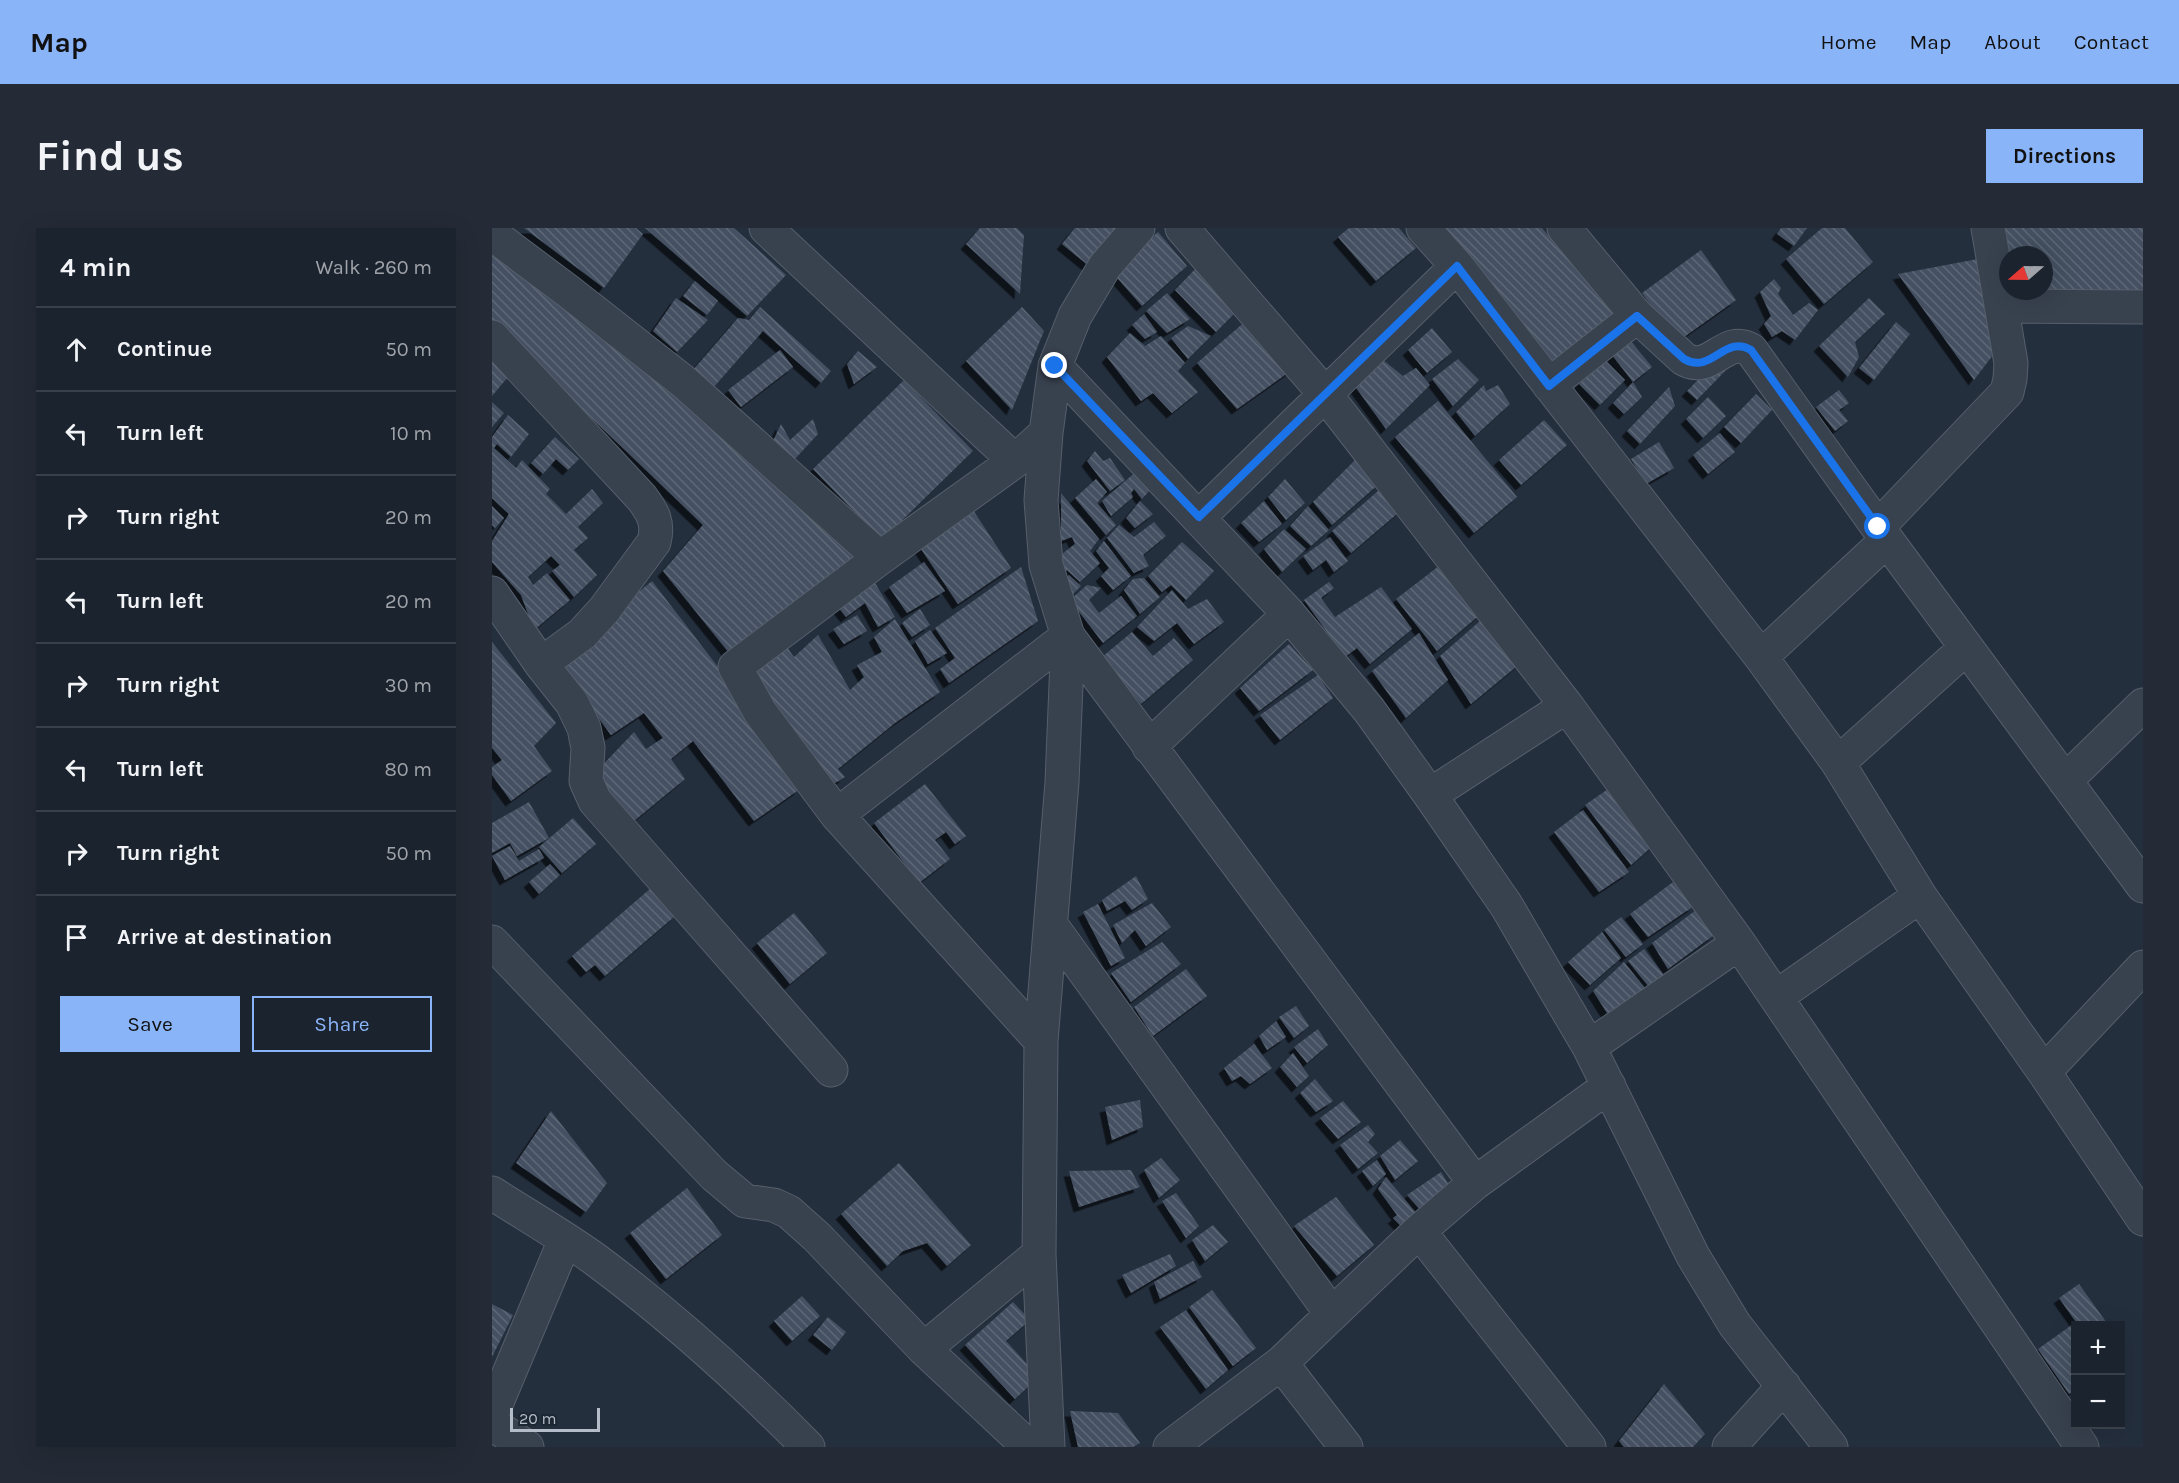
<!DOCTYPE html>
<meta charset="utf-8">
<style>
body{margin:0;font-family:Karla,sans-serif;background:#242b36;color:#f1f3f6}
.controls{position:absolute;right:18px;bottom:18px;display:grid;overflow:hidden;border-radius:0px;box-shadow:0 6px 24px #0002}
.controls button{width:54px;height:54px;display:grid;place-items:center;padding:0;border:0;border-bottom:2px solid #39404a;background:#1b232e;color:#f1f3f6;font:30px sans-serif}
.compass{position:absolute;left:1507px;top:18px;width:54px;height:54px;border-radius:50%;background:#1b232e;box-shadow:0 6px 24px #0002;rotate:250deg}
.scale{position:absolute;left:18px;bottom:15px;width:90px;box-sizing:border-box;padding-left:6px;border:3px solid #b4bcc9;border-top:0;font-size:16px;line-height:21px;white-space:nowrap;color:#b4bcc9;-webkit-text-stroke:4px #1d2633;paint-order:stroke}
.stop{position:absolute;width:18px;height:18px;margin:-14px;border:4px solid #1a73e8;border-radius:50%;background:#fff}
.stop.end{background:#1a73e8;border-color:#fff;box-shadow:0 2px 6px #0008}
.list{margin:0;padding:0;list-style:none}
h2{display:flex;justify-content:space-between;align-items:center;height:78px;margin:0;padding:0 24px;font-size:26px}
h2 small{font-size:20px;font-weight:400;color:#a0a4aa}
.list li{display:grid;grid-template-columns:39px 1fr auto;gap:18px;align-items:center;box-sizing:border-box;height:84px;padding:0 24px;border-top:2px solid #39404a}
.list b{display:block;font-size:22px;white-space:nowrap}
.list em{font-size:20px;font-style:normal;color:#a0a4aa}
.actions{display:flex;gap:12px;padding:18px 24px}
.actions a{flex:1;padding:14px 0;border:2px solid #8ab4f8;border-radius:0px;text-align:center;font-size:21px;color:#8ab4f8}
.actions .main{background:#8ab4f8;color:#111}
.icon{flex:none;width:33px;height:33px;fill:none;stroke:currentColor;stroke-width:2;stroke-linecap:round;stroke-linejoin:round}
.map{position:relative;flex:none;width:1651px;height:1219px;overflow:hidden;border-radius:0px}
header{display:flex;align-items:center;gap:36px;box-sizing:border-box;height:84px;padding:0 30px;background:#8ab4f8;color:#111}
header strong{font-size:28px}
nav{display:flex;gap:33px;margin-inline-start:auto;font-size:21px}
.intro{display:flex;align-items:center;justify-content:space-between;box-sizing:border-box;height:144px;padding:0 36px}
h1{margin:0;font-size:42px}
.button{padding:15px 27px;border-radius:0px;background:#8ab4f8;color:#111;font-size:21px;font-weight:700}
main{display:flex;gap:36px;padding:0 36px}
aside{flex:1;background:#1b232e;border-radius:0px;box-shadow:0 6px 24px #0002}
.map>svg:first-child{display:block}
.building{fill:url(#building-back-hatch);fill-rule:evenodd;filter:url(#shadow)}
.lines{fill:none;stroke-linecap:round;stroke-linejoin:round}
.street-casing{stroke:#565f6c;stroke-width:35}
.street{stroke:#38414e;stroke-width:33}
.route{stroke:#1a73e8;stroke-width:8}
</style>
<header>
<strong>Map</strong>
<nav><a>Home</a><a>Map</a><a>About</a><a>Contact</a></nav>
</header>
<div class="intro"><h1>Find us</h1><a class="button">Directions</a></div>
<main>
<aside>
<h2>4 min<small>Walk · 260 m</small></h2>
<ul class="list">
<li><svg class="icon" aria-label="ahead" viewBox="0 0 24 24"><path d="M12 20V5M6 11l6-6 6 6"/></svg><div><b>Continue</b></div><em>50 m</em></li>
<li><svg class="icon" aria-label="left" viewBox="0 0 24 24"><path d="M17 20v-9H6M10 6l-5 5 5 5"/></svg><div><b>Turn left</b></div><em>10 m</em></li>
<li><svg class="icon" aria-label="right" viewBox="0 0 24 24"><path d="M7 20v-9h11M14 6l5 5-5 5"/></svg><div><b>Turn right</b></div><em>20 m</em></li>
<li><svg class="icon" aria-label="left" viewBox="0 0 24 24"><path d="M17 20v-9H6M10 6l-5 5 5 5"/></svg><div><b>Turn left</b></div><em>20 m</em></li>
<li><svg class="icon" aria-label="right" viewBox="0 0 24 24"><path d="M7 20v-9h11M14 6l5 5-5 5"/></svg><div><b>Turn right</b></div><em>30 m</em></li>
<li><svg class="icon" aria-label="left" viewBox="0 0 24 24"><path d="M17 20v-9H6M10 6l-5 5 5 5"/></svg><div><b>Turn left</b></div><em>80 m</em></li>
<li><svg class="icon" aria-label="right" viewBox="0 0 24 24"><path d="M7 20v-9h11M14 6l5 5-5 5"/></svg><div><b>Turn right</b></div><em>50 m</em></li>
<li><svg class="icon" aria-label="arrive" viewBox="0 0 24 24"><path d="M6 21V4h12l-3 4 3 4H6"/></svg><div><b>Arrive at destination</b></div></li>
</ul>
<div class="actions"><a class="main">Save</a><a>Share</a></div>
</aside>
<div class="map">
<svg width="1651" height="1219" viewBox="0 0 1651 1219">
<defs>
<pattern id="building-back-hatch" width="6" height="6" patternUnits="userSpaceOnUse" patternTransform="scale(1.5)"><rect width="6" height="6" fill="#455162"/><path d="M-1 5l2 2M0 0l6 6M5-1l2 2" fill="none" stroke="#5d6877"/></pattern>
<filter id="shadow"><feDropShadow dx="-5.5" dy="5.5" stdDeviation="0" flood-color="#0009"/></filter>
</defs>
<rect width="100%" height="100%" fill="#242f3e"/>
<path class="building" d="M32,0H144L151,6L112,60Z
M153,0H242L294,47L255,88Z
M488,0H525L532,7L528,66L474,16Z
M583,0H627L597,38L570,16Z
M857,0H907L924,20L884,53L846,9Z
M947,0H1050L1123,85L1063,136Z
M1289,0H1315L1302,18L1285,6Z
M1330,0H1353L1381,34L1332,76L1294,31Z
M1508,0H1651V65L1512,72ZM1516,27H1552V63H1516Z
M666,4L695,38L650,78L620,44Z
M0,6L365,328L238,426L171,343L211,297L0,94Z
M1209,22L1244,72L1185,114L1150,65Z
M1486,31L1504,123L1482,152L1406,46Z
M705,39L746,82L724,104L683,62Z
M1282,51L1289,60L1286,66L1301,87L1317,75L1326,82L1303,112L1290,103L1280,109L1272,96L1279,88L1268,64Z
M203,53L226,73L215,87L191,68Z
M675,65L698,91L675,105L654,83Z
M184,70L216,92L185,124L161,103Z
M1377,70L1393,86L1363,114L1367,129L1356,149L1327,118Z
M268,79L339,143L329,155L271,103L221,160L201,142L246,90L257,92Z
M530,79L552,103L520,182L474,133Z
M652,86L665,104L653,111L640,97Z
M755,92L800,142L745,181L705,135Z
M1404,94L1418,106L1382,152L1367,140Z
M696,98L719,108L696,131L679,110Z
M940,100L960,124L935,145L916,122Z
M638,105L653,118L669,108L693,135L686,143L706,164L680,185L661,165L649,173L615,129Z
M1138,112L1160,139L1141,154L1120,127Z
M0,120L21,143L0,168Z
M288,122L301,139L249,179L236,162Z
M366,123L385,139L362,156L355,136Z
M966,131L987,152L961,178L940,151Z
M1112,131L1133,152L1108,177L1087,156Z
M1226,131L1235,141L1205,172L1195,163Z
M891,132L911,148L924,140L938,157L894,201L857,150Z
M412,152L481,223L390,312L321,241Z
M1141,154L1150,169L1132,186L1121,175Z
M992,157L994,163L1006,157L1018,176L983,208L964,184Z
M1177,159L1183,178L1148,216L1135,203Z
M1347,162L1357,175L1347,182L1356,193L1343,203L1324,179Z
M1264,166L1280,182L1249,215L1232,199Z
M1216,169L1234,188L1211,210L1194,191Z
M946,173L1025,269L982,305L903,209Z
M0,174L12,185L0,199Z
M16,187L37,206L19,229L5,216L2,220L24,240L30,232L58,261L54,266L74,286L100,261L111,275L86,299L96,310L82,322L105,347L82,369L60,343L68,337L59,328L36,349L41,357L55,345L78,372L42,402L29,367L0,334V313L17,286L0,270V209Z
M321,191L326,206L302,232L281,213L289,196L298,212Z
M1052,192L1075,217L1029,257L1007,232Z
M1228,205L1243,224L1216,246L1201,227Z
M63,209L87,231L76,242L64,231L51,246L39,235Z
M1167,214L1182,240L1154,256L1139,231Z
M603,223L611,233L618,230L633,252L618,263L595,233Z
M866,229L888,255L840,297L821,274Z
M646,242L659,261L650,271L642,261L639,265L641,269L619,288L610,273Z
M604,251L615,264L605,275L624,297L614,307L583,270Z
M793,251L813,275L794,292L776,269Z
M893,257L912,280L859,325L840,303Z
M569,265L607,311L598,323L608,335L588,354L575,342L566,351L558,335L583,316L580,309L569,313Z
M648,273L661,286L643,300L634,290Z
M772,273L790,296L767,314L749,295Z
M0,278L12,290L3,300L0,297Z
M816,278L837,302L819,318L798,298Z
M481,282L519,340L466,376L427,318Z
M662,294L674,308L651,327L657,338L642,345L615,310L627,297L642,309Z
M792,301L814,321L790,344L772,321Z
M838,309L856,333L842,344L834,332L821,342L811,328Z
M612,313L639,348L621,362L609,348L617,340L604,323Z
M690,314L722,343L694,372L679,357L670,364L656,348Z
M432,334L453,363L415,385L397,359Z
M947,338L990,385L945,423L904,371Z
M529,339L546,393L457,455L448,441L463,430L443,400Z
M577,347L589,358L579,368L568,354Z
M379,348L403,389L386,399L373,375L354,389L346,379Z
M652,350L668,369L648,386L632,362L641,351Z
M160,353L236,452L308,561L262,593L201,513L179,531L193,551L137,597L99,549L142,504L154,521L171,510L152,485L119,507L64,432Z
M837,354L842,360L829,370L843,389L889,359L920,401L878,436L865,420L853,429L812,372Z
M595,357L609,360L597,372L607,385L629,368L645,388L611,415L578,372Z
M680,362L696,381L715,371L732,394L702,416L685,395L662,413L645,399Z
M428,381L438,397L420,409L410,395Z
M996,386L1030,434L979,476L948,428Z
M365,387L375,403L352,416L341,401Z
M403,391L448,464L403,495L346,541L353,549L338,558L256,448L294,418L302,429L326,407L358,462L372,449L365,437L390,424L382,409Z
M438,402L455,425L436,436L423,413Z
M640,404L661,428L682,410L701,432L649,476L610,429Z
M927,405L956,452L914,490L880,443Z
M0,414L64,495L42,518L60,543L19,573L0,547V539L10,532L0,520Z
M797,416L821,442L767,483L748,460Z
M826,447L841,470L788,512L768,487Z
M433,556L474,608L463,616L454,604L443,612L458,631L427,655L382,595Z
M1119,559L1164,615L1139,637L1093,577Z
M37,574L57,610L25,628L18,615L0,625V595Z
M1091,582L1137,644L1107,664L1062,604Z
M81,590L104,616L70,645L47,619Z
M18,618L27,633L47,621L52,630L13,652L0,628Z
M58,636L68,647L47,666L37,654Z
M644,648L656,671L640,682L633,673L615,683L610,672Z
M1181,654L1202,678L1156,709L1138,686Z
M159,660L183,688L113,748L103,737L94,744L80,728Z
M660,675L679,699L654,718L643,702L630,715L621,697Z
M606,676L633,730L619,738L591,684Z
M1204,682L1222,707L1176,741L1160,715Z
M302,685L335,725L298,756L265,715Z
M1129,689L1151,716L1134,729L1112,702Z
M1110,704L1129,730L1098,757L1076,734Z
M670,714L689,736L639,774L619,745Z
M1152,721L1172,747L1157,759L1136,733Z
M1132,734L1153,760L1117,788L1101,763Z
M694,741L715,768L661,808L642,779Z
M804,778L817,798L802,810L787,789Z
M784,793L794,809L775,822L767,808Z
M826,801L836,817L815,835L802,819Z
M762,816L780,840L758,856L749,848L740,853L732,840Z
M801,825L817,848L805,859L788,839Z
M823,851L841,873L824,884L808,865Z
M648,872L651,899L620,912L613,879Z
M851,873L869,894L846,911L828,890Z
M59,883L115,955L94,984L24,935Z
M876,897L883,906L876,914L886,925L866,941L848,917Z
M908,912L926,933L903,952L888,928Z
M669,930L688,952L667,970L652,942Z
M885,932L894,946L881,958L870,943Z
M407,935L479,1017L455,1038L435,1015L411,1023L395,1038L349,986Z
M639,942L648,959L587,979L577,943Z
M949,944L960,962L932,986L915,967Z
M894,949L925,986L910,999L901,990L905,987L886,961Z
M195,960L230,1007L174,1051L138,1005Z
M684,965L707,998L694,1010L670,973Z
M844,969L882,1017L845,1048L802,998Z
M721,997L736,1014L713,1033L700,1012Z
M678,1026L684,1038L639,1065L630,1047Z
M701,1033L710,1049L668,1071L662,1054Z
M1587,1056L1617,1098H1584V1161L1577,1166L1546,1121L1584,1094L1567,1070Z
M720,1062L764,1120L741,1138L697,1079Z
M310,1068L328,1088L300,1113L282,1093Z
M521,1074L538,1092L514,1113L547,1149L523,1171L473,1117Z
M0,1076L21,1087L0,1129Z
M694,1082L736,1142L714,1161L668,1099Z
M336,1089L354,1104L340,1122L321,1107Z
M1172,1156L1213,1206L1201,1219H1132L1127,1213Z
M578,1183L626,1185L648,1215L641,1219H586Z"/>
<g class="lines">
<defs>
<path id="street" d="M274,0L523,233
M646,0L613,38L583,88L563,138L554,205L549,272L554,337L576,408L983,955
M690,0L833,166L1075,478L1247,715L1590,1219
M931,0L965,38L1269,429L1346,535L1428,668L1552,844L1651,991
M1072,0L1145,88L1192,131C1220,147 1232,106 1259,122L1395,312L1651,658
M0,6L76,63L192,154L388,330
M1509,78L1651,79
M0,109L150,270C161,285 167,295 162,314L112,382L90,406L49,436
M563,138L797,386L877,482L938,567L1014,677L1097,819L1201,1028L1243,1097L1339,1219
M1057,157L1145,88
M707,289L965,38
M1386,299L1515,164L1518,151L1519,135L1496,0
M0,365L49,436L80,475L92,500L96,520L94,553L103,573L339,842
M1269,429L1395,312
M657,519L797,386
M1346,535L1474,420
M1573,553L1651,477
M938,567L1075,478
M345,587L576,408
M559,697L839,1085
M0,714L222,947L253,973L282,977L297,984L325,1009L432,1121L537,1219
M1284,769L1428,668
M549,813L345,587L268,484L243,439L388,330L523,233L554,205
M1097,819L1247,715
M1552,844L1651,739
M0,965C34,987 71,1008 104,1032C179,1088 250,1152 316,1219
M927,1003L1097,1219
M432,1121L547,1026
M789,1135L854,1219
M0,1186L73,1012
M0,1196L35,1219
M556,1219L547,1026L549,813L570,554L576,408
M678,1219L789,1135L927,1003L983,955L1117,858
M1237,1219L1292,1158"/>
</defs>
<use href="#street" class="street-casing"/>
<use href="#street" class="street"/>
</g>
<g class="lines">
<path class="route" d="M563,138L707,289L965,38L1057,158L1145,88L1192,131C1220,147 1232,106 1259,122L1386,299"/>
</g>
</svg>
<div class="controls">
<button>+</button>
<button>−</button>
</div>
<svg class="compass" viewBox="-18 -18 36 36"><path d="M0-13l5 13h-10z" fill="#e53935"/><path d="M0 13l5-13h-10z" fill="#a0a4aa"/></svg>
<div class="scale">20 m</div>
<div class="stop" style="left:1386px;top:299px"></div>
<div class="stop end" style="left:563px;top:138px"></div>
</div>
</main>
